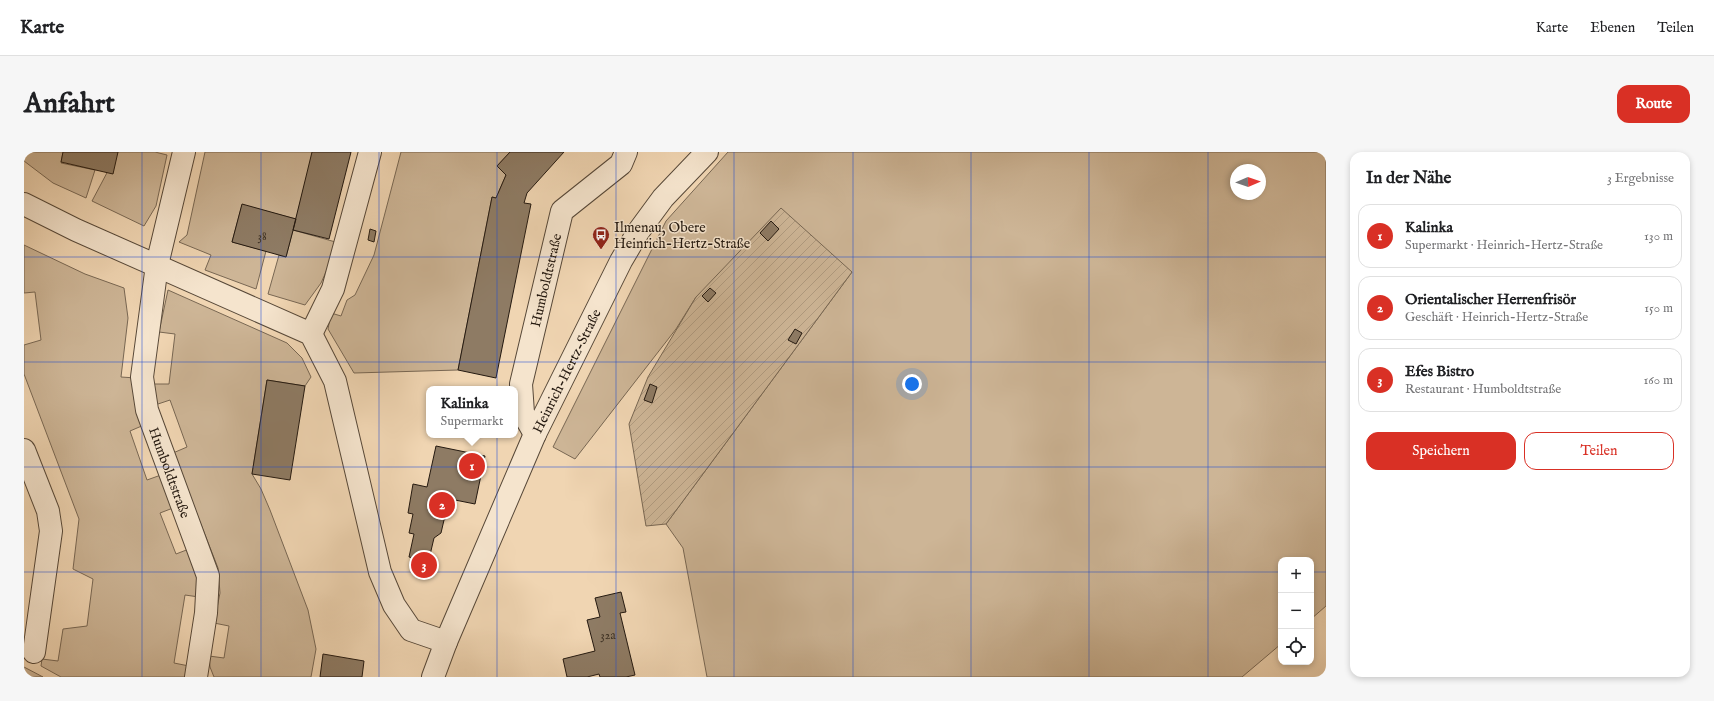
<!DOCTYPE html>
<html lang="de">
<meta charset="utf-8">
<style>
body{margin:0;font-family:"IM FELL English",serif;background:#f6f6f6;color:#202124}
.controls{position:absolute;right:12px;bottom:12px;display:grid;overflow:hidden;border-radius:8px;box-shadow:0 2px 6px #0003}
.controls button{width:36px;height:36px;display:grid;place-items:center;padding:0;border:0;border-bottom:1px solid #e0e0e0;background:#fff;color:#202124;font:20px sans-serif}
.compass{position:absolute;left:1206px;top:12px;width:36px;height:36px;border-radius:50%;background:#fff;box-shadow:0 2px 6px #0003;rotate:88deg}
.you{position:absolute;left:888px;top:232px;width:14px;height:14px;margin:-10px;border:3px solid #fff;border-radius:50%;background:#1a73e8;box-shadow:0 0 0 6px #1a73e833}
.badge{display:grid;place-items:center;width:26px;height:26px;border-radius:50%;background:#d93025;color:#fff;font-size:13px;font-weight:700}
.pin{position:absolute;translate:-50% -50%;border:2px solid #fff;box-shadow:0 1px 4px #0006}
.popup{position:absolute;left:402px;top:234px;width:92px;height:52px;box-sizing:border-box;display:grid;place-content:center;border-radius:8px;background:#fff;filter:drop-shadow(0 1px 3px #0005);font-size:13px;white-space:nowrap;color:#757577}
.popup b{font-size:15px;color:#202124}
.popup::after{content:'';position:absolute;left:50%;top:100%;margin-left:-8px;border:8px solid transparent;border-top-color:#fff}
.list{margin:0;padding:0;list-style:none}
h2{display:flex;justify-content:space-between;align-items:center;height:52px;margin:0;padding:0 16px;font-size:17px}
h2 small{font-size:13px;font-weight:400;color:#757577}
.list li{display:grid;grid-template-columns:26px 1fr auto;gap:12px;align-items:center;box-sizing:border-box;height:64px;margin:0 8px 8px;padding:0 8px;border:1px solid #e0e0e0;border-radius:12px}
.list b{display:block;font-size:15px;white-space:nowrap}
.list p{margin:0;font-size:13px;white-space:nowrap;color:#757577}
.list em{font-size:13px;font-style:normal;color:#757577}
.actions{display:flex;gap:8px;padding:12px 16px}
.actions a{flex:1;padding:9px 0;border:1px solid #d93025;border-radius:12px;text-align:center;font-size:14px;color:#d93025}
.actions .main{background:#d93025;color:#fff}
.icon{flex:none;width:22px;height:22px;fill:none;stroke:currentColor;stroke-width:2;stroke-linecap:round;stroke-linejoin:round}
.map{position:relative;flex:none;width:1302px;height:525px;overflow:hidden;border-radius:12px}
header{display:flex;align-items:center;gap:24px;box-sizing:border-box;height:56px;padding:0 20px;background:#fff;border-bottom:1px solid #e0e0e0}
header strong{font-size:19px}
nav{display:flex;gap:22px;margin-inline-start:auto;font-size:14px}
.intro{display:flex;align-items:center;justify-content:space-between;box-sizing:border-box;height:96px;padding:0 24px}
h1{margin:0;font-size:28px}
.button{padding:10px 18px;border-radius:12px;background:#d93025;color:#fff;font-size:14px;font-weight:700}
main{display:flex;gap:24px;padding:0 24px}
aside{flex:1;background:#fff;border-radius:12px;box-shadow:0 2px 6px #0003}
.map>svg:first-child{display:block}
.grass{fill:#cdb596;stroke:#786753;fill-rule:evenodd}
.garden{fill:url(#garden-furrows);stroke:#786753}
.building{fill:#8e7b64;stroke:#241910}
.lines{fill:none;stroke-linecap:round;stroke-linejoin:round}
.street-casing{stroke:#574838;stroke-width:24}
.street{stroke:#f5e4cd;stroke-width:22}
.grid{fill:none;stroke:#1d4ed8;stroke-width:1;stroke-opacity:0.55}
.labels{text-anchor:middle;stroke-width:3;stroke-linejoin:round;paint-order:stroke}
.number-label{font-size:12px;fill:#3e3225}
.poi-label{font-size:14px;fill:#241910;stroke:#f5e4cd;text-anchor:start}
.street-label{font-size:14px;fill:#241910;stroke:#f5e4cd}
</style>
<header>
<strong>Karte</strong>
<nav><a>Karte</a><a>Ebenen</a><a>Teilen</a></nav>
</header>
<div class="intro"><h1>Anfahrt</h1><a class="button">Route</a></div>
<main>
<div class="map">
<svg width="1302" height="525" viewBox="0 0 1302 525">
<defs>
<pattern id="garden-furrows" width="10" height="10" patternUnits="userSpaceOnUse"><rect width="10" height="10" fill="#cdb596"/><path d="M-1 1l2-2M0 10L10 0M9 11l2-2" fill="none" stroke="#b09b80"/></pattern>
</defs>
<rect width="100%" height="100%" fill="#f0d5b2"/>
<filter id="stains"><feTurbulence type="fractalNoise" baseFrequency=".005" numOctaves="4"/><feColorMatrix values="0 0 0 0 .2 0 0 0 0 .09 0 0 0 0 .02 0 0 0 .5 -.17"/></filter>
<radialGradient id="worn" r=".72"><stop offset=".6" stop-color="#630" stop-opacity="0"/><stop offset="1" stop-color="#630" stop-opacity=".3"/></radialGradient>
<path class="grass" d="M0,0H39L37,11L71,18L62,46L29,31L0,9Z
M94,0H131L143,3L132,54L120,74L68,49Z
M181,0H289L272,67L218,53L208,90L242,99L232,137L181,118L187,103L155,90L163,83Z
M377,0H486L473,14L482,23L472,46L468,45L434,218L330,221L304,177L307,161L317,164L323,148L331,143L350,103Z
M704,0H1302V454L1287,467V408H1257V492L1218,525H683L659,396L642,372L828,120L672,145L652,177L551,307L529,295L642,69ZM1212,18H1236V42H1212Z
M269,78L315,91L297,131L281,153L244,142L255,103L262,105Z
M0,93L61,122L100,136L104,166L97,225L112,226L110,247L120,273L106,279L123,328L137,323L149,356L136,361L152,402L165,397L175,422V445L161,443L150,511L165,514L163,525H37L17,514L18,507L34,509L39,477L63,474L69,427L49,417L55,367L0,222V193L17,188L11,140L0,141Z
M144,138L263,191L278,206L287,225L281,234L243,228L228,322L237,337L246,358L284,458L292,497L287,525H190L186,515L185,504L200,506L205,474L190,471L196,441L194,416L149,301L163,295L146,248L131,253L129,232H145L151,182L135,180Z
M0,515L19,525H0Z"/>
<path class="garden" d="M757,56L828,120L642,372L622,374L605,272L624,225L672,145Z"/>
<path class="building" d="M39,0H94L89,22L37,10Z
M288,0H327L305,87L269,78Z
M486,0H540L503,41L500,51L507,52L472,226L434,218L468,45L472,46L482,23L473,14Z
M218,52L272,67L262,105L208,90Z
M747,69L755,77L744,89L736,81Z
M346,77L352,79L350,90L344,88Z
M686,136L692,141L684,150L678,144Z
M771,177L778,181L772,192L764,188Z
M243,228L281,234L266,328L228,322Z
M626,232L633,235L628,251L620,248Z
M412,294L461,304L451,352L431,348L428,362L420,368L417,381L410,386L406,403L411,410L409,422L402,426L392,425L388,418L390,406L385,405L390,382L385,381L389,362L384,361L389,332L403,335Z
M597,440L602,460L596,461L611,523L602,525H576L575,522L563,525H543L539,507L571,499L563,468L576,465L571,446Z
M299,502L340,509L338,525H296Z"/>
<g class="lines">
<defs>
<g id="street">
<path id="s1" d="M160,0L133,113L118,225L123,258L184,424L182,461L172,525"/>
<path d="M0,52L52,78L287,182L311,229L356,420L370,453L387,478L422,490"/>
<path d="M287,182L309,137L346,0"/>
<path id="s2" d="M511,282L499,261L497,232L538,59L597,12L602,0"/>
<path d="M0,298L24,359L27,379L10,500"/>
<path id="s3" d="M409,525L422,490L511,282L597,109L614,80L639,46L683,0"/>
</g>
</defs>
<use href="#street" class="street-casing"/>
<use href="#street" class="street"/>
</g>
<path class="grid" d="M118,0V525M237,0V525M355,0V525M473,0V525M592,0V525M710,0V525M829,0V525M947,0V525M1065,0V525M1184,0V525M0,105H1302M0,210H1302M0,315H1302M0,420H1257M1287,420H1302"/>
<defs>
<symbol id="bus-pin" viewBox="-11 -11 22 30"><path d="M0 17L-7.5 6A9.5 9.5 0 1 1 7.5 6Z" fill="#8f2418" stroke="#f5e4cd"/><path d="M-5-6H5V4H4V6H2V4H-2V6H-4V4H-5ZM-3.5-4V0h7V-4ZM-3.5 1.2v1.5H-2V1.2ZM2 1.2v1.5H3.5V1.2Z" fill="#fff"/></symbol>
</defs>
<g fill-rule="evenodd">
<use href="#bus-pin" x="567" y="73" width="20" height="27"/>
</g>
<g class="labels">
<g class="number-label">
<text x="238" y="88">38</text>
<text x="584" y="487">32a</text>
</g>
<g class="poi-label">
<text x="590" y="80">Ilmenau, Obere<tspan x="590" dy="16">Heinrich-Hertz-Straße</tspan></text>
</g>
<g class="street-label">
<text dy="5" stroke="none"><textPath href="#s2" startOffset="160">Humboldtstraße</textPath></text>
<text dy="5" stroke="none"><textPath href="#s3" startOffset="334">Heinrich-Hertz-Straße</textPath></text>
<text dy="5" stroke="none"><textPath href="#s1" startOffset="329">Humboldtstraße</textPath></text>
</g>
</g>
<rect width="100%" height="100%" filter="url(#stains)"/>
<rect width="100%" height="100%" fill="url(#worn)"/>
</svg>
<div class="controls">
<button>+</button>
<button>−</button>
<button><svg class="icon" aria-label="locate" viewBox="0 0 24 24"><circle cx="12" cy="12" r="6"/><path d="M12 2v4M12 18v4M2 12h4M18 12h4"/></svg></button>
</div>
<svg class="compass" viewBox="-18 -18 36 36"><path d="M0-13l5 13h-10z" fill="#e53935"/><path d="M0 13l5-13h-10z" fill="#757577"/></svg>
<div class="you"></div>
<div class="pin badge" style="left:448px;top:314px">1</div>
<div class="popup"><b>Kalinka</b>Supermarkt</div>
<div class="pin badge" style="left:418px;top:353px">2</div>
<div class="pin badge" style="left:400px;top:413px">3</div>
</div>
<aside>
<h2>In der Nähe<small>3 Ergebnisse</small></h2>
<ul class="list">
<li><span class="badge">1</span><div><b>Kalinka</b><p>Supermarkt · Heinrich-Hertz-Straße</p></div><em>130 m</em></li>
<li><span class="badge">2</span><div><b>Orientalischer Herrenfrisör</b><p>Geschäft · Heinrich-Hertz-Straße</p></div><em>150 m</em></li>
<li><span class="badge">3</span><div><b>Efes Bistro</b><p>Restaurant · Humboldtstraße</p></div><em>160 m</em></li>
</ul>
<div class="actions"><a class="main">Speichern</a><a>Teilen</a></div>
</aside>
</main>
